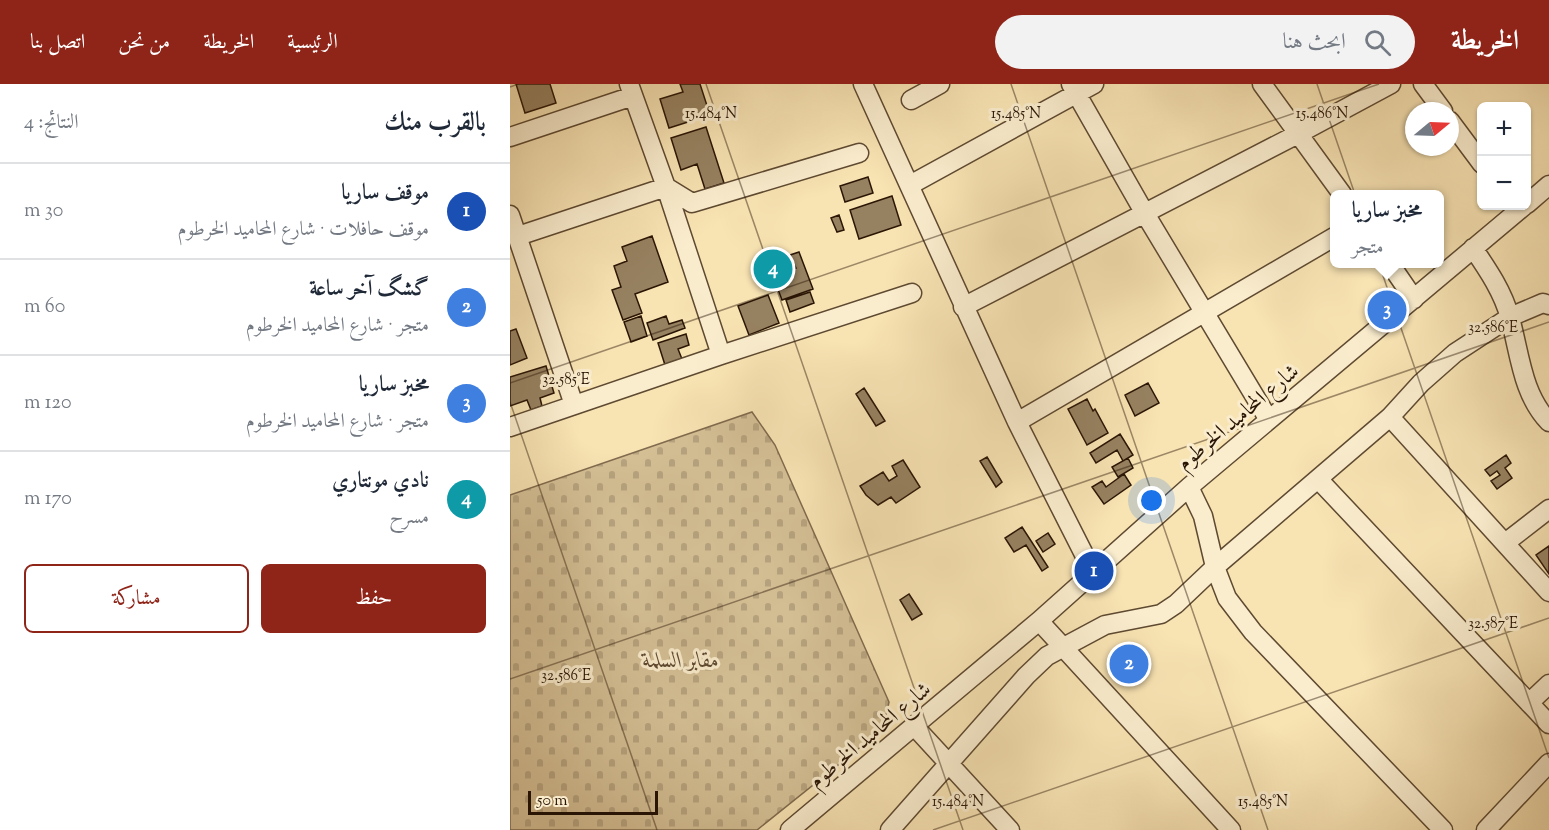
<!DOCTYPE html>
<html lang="ar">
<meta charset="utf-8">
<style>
body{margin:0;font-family:"Sorts Mill Goudy",Amiri,serif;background:#f2f2f3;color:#1f2937;direction:rtl}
.controls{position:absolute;right:18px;top:18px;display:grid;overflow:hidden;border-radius:9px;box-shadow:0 2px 4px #0004}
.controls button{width:54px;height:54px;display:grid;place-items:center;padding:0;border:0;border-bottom:2px solid #e0e1e3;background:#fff;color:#1f2937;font:30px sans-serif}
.compass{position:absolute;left:895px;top:18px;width:54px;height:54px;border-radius:50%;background:#fff;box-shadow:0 2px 4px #0004;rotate:71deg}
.scale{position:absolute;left:18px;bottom:15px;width:130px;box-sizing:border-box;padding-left:6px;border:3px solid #2b1606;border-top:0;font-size:16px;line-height:21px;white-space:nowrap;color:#2b1606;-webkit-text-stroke:4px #faedce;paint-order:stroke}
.you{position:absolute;left:642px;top:417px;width:21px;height:21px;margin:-15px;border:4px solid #fff;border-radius:50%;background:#1a73e8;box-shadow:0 0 0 9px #1a73e833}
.badge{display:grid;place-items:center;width:39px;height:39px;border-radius:50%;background:#8f2418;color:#fff;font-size:20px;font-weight:700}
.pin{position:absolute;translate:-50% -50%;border:3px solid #fff;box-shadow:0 2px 6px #0006}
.popup{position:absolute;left:820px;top:106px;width:114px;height:78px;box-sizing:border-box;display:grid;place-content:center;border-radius:9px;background:#fff;filter:drop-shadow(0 2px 4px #0005);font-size:20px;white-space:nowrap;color:#747a83}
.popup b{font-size:22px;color:#1f2937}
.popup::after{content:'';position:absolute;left:50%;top:100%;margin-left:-12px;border:12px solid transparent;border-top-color:#fff}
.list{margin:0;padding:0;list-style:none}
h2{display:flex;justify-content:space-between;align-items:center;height:78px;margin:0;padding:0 24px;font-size:26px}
h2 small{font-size:20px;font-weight:400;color:#747a83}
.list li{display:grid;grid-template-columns:39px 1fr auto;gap:18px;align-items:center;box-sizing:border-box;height:96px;padding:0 24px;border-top:2px solid #e0e1e3}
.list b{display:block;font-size:22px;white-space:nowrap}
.list p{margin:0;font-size:20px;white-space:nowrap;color:#747a83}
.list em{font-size:20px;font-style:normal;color:#747a83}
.actions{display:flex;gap:12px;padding:18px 24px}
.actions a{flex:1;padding:14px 0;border:2px solid #8f2418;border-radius:9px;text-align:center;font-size:21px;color:#8f2418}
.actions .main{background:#8f2418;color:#fff}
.icon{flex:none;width:33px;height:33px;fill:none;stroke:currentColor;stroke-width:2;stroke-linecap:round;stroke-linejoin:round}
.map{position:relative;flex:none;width:1039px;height:746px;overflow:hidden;direction:ltr}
header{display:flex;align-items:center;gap:36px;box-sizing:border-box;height:84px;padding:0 30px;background:#8f2418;color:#fff}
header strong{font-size:28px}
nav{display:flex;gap:33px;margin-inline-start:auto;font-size:21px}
.search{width:420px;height:54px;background:#f2f2f3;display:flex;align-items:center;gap:15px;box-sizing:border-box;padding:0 21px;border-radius:33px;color:#747a83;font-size:22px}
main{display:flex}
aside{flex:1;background:#fff}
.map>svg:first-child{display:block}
.cemetery{fill:url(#cemetery-stones);stroke:#806b4e;stroke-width:1.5}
.building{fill:#968160;stroke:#2b1606;stroke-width:1.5}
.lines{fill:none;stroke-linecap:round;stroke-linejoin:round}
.minor-casing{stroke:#5e4931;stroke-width:21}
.minor{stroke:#faedce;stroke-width:18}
.ticks{fill:none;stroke:#2b1606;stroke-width:1.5;stroke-opacity:0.45}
.labels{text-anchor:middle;stroke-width:6;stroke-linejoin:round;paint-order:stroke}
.street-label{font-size:22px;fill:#2b1606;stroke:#faedce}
.park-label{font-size:22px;font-style:italic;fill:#5e4931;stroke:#faedce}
.ticks-label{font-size:15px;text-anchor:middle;fill:#2b1606;stroke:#faedce;stroke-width:6;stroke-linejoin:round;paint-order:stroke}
</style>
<header>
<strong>الخريطة</strong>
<div class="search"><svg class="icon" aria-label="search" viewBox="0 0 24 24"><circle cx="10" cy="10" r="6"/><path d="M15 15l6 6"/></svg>ابحث هنا</div>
<nav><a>الرئيسية</a><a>الخريطة</a><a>من نحن</a><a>اتصل بنا</a></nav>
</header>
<main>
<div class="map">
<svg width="1039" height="746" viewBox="0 0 1039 746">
<defs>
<pattern id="cemetery-stones" width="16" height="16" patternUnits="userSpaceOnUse" patternTransform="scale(1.5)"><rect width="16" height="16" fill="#d5c096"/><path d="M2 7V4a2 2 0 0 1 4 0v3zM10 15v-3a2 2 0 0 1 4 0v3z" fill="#b7a480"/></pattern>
</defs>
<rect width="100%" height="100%" fill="#f8e3b3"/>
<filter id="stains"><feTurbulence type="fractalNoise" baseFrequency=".00333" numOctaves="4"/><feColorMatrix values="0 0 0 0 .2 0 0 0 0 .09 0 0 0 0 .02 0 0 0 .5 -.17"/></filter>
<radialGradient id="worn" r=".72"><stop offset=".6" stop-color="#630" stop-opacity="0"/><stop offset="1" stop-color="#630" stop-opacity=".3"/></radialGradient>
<path class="cemetery" d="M242,328L265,361L379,618L373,645L247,746H0V411Z"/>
<path class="building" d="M6,0H40L46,19L15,29Z
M170,0H190L200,31L159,44L150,15L173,8Z
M196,43L214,99L195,105L187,80L171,86L161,54Z
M358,93L363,109L335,118L330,102Z
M382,112L391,141L349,155L340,126Z
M329,131L334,146L327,148L321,134Z
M142,152L158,198L125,210L132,229L113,236L102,206L111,203L104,182L117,177L112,163Z
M289,168L303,205L272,216L263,192L286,184L280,171Z
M300,208L304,219L280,228L276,216Z
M258,211L269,239L239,251L228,222Z
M131,232L137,252L121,258L114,238Z
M156,232L159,240L172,236L175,244L143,256L137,239Z
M6,245L17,274L0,281V247Z
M176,250L179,261L168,265L172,275L155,281L148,259Z
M36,282L44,309L30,314L32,322L21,326L17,316L0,322V293Z
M638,299L649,319L625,332L615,311Z
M354,304L375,337L366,342L346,310Z
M577,315L583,327L585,325L598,349L577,361L558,325Z
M610,350L623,371L613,377L607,366L586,379L580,369Z
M996,371L1001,379L995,384L1002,394L987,405L981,397L990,391L987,387L980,392L975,386Z
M477,373L492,398L486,403L470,377Z
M618,374L623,384L608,393L602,383Z
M393,376L410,403L386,419L381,413L368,421L356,411L350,402L373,388L379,397L387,392L382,382Z
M614,390L621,401L594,420L582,403L592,397L596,403Z
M512,443L538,483L532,487L516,461L504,468L495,454Z
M538,449L545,460L533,468L526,457Z
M1039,462V490L1026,471Z
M399,510L412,530L402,536L390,516Z"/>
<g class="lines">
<defs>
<path id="minor" d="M119,0L156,103L211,271
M353,0L507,338L583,488
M561,0L634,128L759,336
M752,0L832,110
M913,0L933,27
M401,16L430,0
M940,37L972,80
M0,53L123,12
M400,101L584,0
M1017,120L1039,101
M0,131L64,321
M8,152L156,103L182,119L349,69
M963,164C978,186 993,208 1000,234C1010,270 1012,310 1039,338
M880,180L904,215
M453,223L788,50L881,0
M880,333L1039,508
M507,338L824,153
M0,343L211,271L402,209
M808,395L1039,640
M679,403L693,432L705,483L717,514L743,548L933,746
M995,459L1039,425
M529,537L721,746
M1019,619L1039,600
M405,643L500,746
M280,746L529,537L679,403L1014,122
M380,746L516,592L537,572L595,541L651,530L666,520L705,483L880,333L911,299L945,269L1000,233L1033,219L1039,221
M976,746L1039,679"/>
</defs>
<use href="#minor" class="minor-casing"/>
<use href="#minor" class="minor"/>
</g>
<path class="ticks" d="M196,0L453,746M501,0L758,746M807,0L1039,674M0,3L8,0M0,299L869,0M0,318L147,746M0,595L1039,238M423,746L1039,534"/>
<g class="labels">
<g class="street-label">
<text transform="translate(727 332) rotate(-40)" y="8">شارع المحاميد الخرطوم</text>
<text transform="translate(359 650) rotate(-40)" y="8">شارع المحاميد الخرطوم</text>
</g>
<g class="park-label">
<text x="171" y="583">مقابر السلمة</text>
</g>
</g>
<g class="ticks-label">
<text x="201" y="34">15.484°N</text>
<text x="506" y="34">15.485°N</text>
<text x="812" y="34">15.486°N</text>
<text x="983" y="248">32.586°E</text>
<text x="56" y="300">32.585°E</text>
<text x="983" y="544">32.587°E</text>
<text x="56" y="596">32.586°E</text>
<text x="448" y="722">15.484°N</text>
<text x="753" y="722">15.485°N</text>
</g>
<rect width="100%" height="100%" filter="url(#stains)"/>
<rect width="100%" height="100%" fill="url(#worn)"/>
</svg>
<div class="controls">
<button>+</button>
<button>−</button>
</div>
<svg class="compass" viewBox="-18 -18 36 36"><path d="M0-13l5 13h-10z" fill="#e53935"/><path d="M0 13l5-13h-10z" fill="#747a83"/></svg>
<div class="scale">50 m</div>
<div class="you"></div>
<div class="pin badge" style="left:584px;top:487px;background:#1a4fb4">1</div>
<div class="pin badge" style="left:619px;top:580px;background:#3f7fe0">2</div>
<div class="pin badge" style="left:877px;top:226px;background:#3f7fe0">3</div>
<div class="popup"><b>مخبز ساريا</b>متجر</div>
<div class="pin badge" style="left:263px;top:185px;background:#0f9aa8">4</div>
</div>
<aside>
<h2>بالقرب منك<small>النتائج: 4</small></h2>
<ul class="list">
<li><span class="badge" style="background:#1a4fb4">1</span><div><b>موقف ساريا</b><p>موقف حافلات · شارع المحاميد الخرطوم</p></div><em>30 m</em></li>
<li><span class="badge" style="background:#3f7fe0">2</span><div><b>گشگ آخر ساعة</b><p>متجر · شارع المحاميد الخرطوم</p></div><em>60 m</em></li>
<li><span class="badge" style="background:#3f7fe0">3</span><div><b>مخبز ساريا</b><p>متجر · شارع المحاميد الخرطوم</p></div><em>120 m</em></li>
<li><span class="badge" style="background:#0f9aa8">4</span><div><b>نادي مونتاري</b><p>مسرح</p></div><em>170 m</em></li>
</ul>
<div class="actions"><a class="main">حفظ</a><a>مشاركة</a></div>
</aside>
</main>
